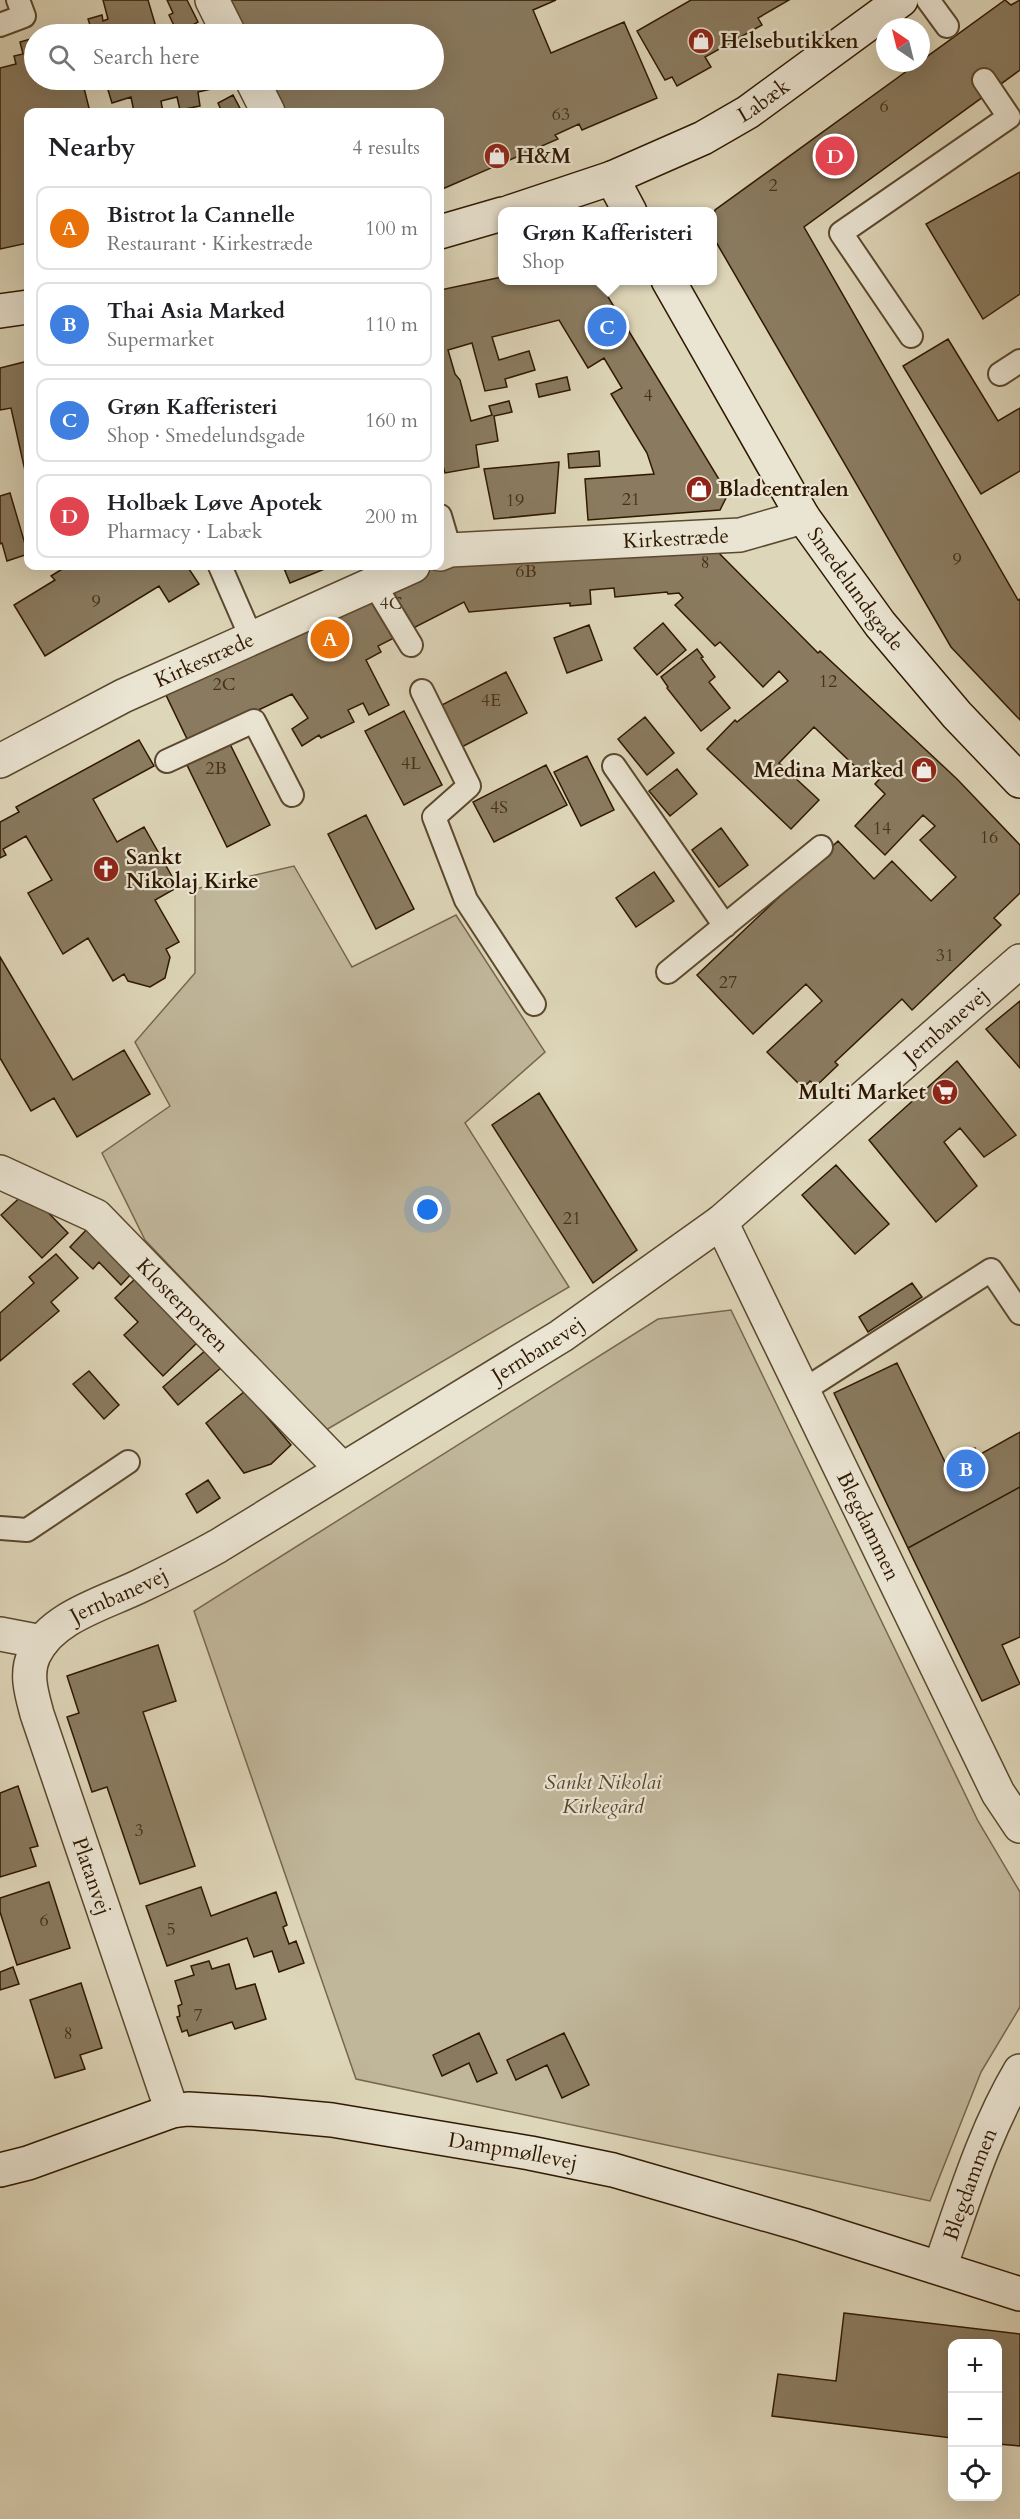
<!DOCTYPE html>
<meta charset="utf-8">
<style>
body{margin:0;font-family:Cardo,serif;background:#f2f2f2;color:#202124}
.controls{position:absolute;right:18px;bottom:18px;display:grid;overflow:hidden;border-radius:12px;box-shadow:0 6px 24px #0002}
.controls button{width:54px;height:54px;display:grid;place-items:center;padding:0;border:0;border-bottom:2px solid #e0e0e0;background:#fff;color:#202124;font:30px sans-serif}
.compass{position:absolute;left:876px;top:18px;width:54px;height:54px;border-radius:50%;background:#fff;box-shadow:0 6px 24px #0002;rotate:325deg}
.you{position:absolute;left:428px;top:1210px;width:21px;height:21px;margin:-15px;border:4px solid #fff;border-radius:50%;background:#1a73e8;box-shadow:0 0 0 9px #1a73e833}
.badge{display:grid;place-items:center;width:39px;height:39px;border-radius:50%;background:#d93025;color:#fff;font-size:20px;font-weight:700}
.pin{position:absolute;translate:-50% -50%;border:3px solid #fff;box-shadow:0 2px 6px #0006}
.popup{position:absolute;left:498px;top:207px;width:219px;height:78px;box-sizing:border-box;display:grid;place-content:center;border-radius:12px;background:#fff;filter:drop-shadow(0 2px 4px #0005);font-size:20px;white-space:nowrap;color:#757577}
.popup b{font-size:22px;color:#202124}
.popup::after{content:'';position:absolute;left:50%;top:100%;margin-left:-12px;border:12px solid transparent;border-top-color:#fff}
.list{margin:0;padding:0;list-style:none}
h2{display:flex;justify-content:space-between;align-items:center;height:78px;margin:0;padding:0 24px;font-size:26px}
h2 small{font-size:20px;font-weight:400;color:#757577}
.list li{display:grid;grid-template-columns:39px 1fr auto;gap:18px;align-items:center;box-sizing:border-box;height:84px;margin:0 12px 12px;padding:0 12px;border:2px solid #e0e0e0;border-radius:12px}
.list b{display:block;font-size:22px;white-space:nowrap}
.list p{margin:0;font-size:20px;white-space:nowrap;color:#757577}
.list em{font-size:20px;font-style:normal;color:#757577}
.icon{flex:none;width:33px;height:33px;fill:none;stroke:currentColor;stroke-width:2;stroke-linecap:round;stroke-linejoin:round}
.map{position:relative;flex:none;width:1020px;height:2519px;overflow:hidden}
.search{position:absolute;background:#fff;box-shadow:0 6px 24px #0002;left:24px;top:24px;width:420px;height:66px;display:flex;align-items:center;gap:15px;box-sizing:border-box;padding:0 21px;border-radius:33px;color:#757577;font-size:22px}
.panel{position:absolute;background:#fff;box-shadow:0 6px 24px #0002;left:24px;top:108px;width:420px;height:462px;border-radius:12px}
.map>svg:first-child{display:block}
.green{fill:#c0b69a;stroke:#78674d;stroke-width:1.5}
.building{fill:#8a7b60;stroke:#2f1800;stroke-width:1.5}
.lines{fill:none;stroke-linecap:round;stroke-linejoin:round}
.lane-casing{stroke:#5b482e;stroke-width:26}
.street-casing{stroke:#5b482e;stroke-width:36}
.secondary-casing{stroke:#2f1800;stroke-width:36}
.lane{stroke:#eae4d2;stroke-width:22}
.street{stroke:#eae4d2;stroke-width:33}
.secondary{stroke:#eae4d2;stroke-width:33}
.labels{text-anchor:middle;stroke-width:4.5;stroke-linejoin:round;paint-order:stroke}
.number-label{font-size:18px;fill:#463118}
.poi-label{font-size:21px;font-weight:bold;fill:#2f1800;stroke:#eae4d2;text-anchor:start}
.street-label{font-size:21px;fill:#2f1800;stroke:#eae4d2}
.park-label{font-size:21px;font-style:italic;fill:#5a472e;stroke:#eae4d2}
</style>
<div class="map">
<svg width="1020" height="2519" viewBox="0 0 1020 2519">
<rect width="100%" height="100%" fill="#ded6b9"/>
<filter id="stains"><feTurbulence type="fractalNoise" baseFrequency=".00333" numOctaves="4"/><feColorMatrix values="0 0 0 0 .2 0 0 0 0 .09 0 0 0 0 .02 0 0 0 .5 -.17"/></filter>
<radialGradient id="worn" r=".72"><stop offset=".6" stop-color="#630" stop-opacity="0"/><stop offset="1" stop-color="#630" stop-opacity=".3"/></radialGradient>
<path class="green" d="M294,866L352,967L456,915L545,1052L465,1123L569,1287L326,1430L145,1240L102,1153L170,1106L135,1042L195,973V889Z
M731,1310L978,1821L1020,1892V2007L981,2072L930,2201L356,2079L194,1611L658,1319Z"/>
<path class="building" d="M103,0H148L158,34H93L88,19L102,15L103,21L108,19Z
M167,0H187L198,22L178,34L169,15L173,13Z
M223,0H556L533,10L551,53L624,22L657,98L582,130L579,124L555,135L558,139L440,190V112H271L257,80H434V34H238Z
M691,0H789L758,18L762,25L705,57L711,67L677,86L672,77L665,80L637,31Z
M1005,0L1011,5L1020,0V70L804,227L1018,600L1020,599V720L951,647L712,235L715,210L918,63H921V61Z
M34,38V80H82L90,112H28V243L0,249V68L16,64L14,56L23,54L20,42Z
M105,80H226L229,85L198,92L200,106L180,110L177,97L161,101L163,112H134L131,97L112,103Z
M233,95L242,112H222L218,103Z
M1020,172V294L983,319L926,224Z
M502,277V280H602L606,286L605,292L728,494L720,510L588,520L585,479L654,474L647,453L611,394L622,388L604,358L588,368L559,320L492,337L499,360L529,351L535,370L505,379L507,387L485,391L472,343L448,350L455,374L460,380L471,421L492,415L489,406L509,401L512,412L494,416L498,441L476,445L479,467L445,473L440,456V290Z
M948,339L998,421L1020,408V471L981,494L903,366Z
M28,361V484L11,408L0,410V368Z
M567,377L570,390L539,397L536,384Z
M599,451L600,466L569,468L568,454Z
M559,462L555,513L494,519L484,469Z
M10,493L28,554L7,561L2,543L0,544V496Z
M706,540L818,653L820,651L957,779L1020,845V893L994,918L1001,925L912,1010L902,999L835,1062L838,1065L816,1086L810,1081L803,1088L767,1052L822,1001L806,984L753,1034L697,975L838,841L874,879L892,861L931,901L956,877L920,840L935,826L923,815L885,855L855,826L885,794L875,784L887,771L876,761L863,774L814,727L779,763L819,800L791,829L707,749L735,720L737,722L788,681L779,671L763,687L720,642L715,646L675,605L683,598L679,593L668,594L667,592L615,597L614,588L590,590L591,604L570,606V603L469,612L464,602L378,646L381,652L366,660L389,705L369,715L363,703L348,710L354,722L321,738L319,735L302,746L292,729L308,718L292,694L189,743L165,693L431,566Z
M67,566H187L199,584L169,602L159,586L45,656L14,605L55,580L51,576Z
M283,566H332L290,583Z
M663,623L686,650L657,675L634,648Z
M589,625L602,660L567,673L554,638Z
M697,649L703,657L701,658L715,677L709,682L730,708L701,731L667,688L668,687L661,677Z
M506,672L527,713L456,750L434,709Z
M404,711L442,785L404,805L365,731Z
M645,717L674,753L647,775L618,739Z
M139,740L154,766L93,799L117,842L144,827L178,887L155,900L179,942L166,949L170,957L165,978L150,987L128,981L124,974L113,981L88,938L63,954L28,893L52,880L26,836L3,849L6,855L0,858V822L19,812L16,807Z
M229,742L270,825L227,847L186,763Z
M587,756L614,810L581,826L554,772Z
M546,765L567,805L494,842L473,802Z
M677,769L697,794L670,816L649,791Z
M366,815L414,909L376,929L328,834Z
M721,828L748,865L719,887L692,850Z
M654,872L674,901L636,927L616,898Z
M0,957L73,1080L124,1050L150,1094L77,1137L54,1098L31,1111L0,1058Z
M1020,1001V1068L986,1029Z
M957,1061L1016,1135L984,1157L960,1128L944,1142L977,1186L936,1222L869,1140Z
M539,1093L637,1250L593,1283L492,1125Z
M836,1165L889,1224L855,1254L802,1195Z
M27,1191L68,1233L42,1258L1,1215Z
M88,1228L132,1273L121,1285L99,1262L93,1269L70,1247Z
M56,1254L78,1278L51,1302L59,1311L0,1361V1313L34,1283L29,1277Z
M136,1278L198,1342L163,1376L124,1335L138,1322L115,1298Z
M912,1283L922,1297L868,1332L859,1317Z
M206,1350L222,1367L178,1405L163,1387Z
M897,1363L945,1462L975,1448L979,1455L1020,1432V1487L908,1548L834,1393Z
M89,1371L119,1405L104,1419L73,1384Z
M245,1391L291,1445L271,1464L244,1473L206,1423Z
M208,1480L220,1498L197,1513L186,1494Z
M1020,1487V1637L1002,1645L1020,1684L982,1701L908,1548Z
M158,1645L176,1701L143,1712L195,1866L140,1884L107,1787L92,1792L67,1717L79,1713L67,1676Z
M18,1786L38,1846L30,1848L36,1866L0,1877V1793Z
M49,1882L70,1948L17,1965L0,1912V1898Z
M201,1887L211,1916L276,1892L287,1925L283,1927L289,1944L296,1941L304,1963L279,1972L272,1951L254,1957L247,1938L167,1966L146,1906Z
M209,1961L212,1969L229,1964L236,1989L255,1984L266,2019L235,2029L232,2022L189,2036L187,2030L182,2032L177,2017L180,2016L178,2006L182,2004L175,1981L194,1975L191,1966Z
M13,1967L19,1984L0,1990V1972Z
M81,1983L102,2048L80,2055L85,2069L55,2078L30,2000Z
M479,2033L497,2073L477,2082L469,2063L442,2076L433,2055Z
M564,2033L589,2085L562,2098L547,2065L516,2080L507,2060Z
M844,2313L1020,2334V2446L998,2444V2344H952V2438L772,2416L778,2374L836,2381Z"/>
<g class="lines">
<defs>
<path id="lane" d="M928,0L947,26
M0,25L24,16L18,0
M911,336L841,233L1009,117L984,80
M1000,374L1020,361
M440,516L450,550
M220,566L251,637
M373,582L411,645
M422,691L469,786L434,817L466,900L534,1004
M167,761L254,721L292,795
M614,766L725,926
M668,972L821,847
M804,1390L991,1270L1020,1313
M0,1528L27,1530L128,1462"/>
<g id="street">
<path d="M212,0L229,34"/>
<path d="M252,80L268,112"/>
<path id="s1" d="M440,554L450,550L740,535L803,517"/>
<path id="s2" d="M0,761L123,696L413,566"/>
<path id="s3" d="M0,1172L96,1216L342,1469"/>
<path id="s4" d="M721,1222L998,1793L1020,1826"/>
<path d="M0,1634L42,1642"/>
<path id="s5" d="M172,2111L37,1714C32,1695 25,1674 34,1655C51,1617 105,1603 140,1586C167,1573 193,1560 218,1546L561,1336L721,1222L1020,961"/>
<path id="s6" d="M940,2267C964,2200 984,2132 1020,2071"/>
</g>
<g id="secondary">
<path d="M612,178L630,212"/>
<path id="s7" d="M510,212L612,178L703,138L748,112L901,0"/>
<path d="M440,232L502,214"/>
<path id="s8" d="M668,280L803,517L880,624L957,715L1020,781"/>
<path d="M0,311L28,307"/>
<path id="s9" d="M0,2170L28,2163L172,2111L188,2109L256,2113L332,2120L530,2153L613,2170L803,2225L1020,2294"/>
</g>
</defs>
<use href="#lane" class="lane-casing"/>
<use href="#street" class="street-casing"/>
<use href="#secondary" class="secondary-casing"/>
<use href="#lane" class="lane"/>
<use href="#street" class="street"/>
<use href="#secondary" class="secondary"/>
</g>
<defs>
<symbol id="shop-disc" viewBox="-11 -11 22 22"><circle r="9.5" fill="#8f2418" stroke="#eae4d2"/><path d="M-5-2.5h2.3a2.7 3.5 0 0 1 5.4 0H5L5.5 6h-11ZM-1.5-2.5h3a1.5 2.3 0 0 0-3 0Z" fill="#fff"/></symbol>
<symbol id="church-disc" viewBox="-11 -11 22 22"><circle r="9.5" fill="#8f2418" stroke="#eae4d2"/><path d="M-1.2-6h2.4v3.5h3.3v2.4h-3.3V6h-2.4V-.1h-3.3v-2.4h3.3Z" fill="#fff"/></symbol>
<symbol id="supermarket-disc" viewBox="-11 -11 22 22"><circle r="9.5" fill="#8f2418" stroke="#eae4d2"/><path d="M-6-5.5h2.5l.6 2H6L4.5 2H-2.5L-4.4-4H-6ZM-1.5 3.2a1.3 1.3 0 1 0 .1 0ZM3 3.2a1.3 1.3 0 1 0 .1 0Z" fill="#fff"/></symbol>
</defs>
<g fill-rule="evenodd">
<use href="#shop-disc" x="686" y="26" width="30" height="30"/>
<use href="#shop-disc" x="482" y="141" width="30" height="30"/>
<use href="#shop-disc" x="684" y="474" width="30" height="30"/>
<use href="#shop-disc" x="909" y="755" width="30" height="30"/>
<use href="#church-disc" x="91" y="854" width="30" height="30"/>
<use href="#supermarket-disc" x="930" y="1077" width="30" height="30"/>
</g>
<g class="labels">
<g class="number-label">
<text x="884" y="112">6</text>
<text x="561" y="120">63</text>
<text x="773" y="191">2</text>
<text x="648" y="401">4</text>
<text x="631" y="505">21</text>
<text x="515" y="506">19</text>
<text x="957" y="565">9</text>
<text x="705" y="568">8</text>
<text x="526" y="577">6B</text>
<text x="96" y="607">9</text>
<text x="391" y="609">4C</text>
<text x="828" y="687">12</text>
<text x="224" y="690">2C</text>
<text x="491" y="706">4E</text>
<text x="411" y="769">4L</text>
<text x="216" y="774">2B</text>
<text x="499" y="813">4S</text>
<text x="882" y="834">14</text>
<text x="989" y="843">16</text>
<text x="945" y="961">31</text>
<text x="728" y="988">27</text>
<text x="572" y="1224">21</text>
<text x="139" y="1836">3</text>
<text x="44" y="1926">6</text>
<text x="171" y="1935">5</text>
<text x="198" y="2021">7</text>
<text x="68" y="2039">8</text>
</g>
<g class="poi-label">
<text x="720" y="48">Helsebutikken</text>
<text x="516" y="163">H&amp;M</text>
<text x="718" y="496">Bladcentralen</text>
<text x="904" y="777" text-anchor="end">Medina Marked</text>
<text x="126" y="864">Sankt<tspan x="126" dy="24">Nikolaj Kirke</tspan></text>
<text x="926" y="1099" text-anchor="end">Multi Market</text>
</g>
<g class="street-label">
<text dy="7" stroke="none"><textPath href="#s7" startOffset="278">Labæk</textPath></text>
<text dy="7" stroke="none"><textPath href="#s1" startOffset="237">Kirkestræde</textPath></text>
<text dy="7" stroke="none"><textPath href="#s8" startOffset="362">Smedelundsgade</textPath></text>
<text dy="7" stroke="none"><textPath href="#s2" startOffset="228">Kirkestræde</textPath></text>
<text dy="7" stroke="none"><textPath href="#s5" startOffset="1594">Jernbanevej</textPath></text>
<text dy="7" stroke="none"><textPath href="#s3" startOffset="230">Klosterporten</textPath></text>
<text dy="7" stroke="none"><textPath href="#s5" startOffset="1072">Jernbanevej</textPath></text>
<text dy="7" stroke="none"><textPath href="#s4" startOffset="338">Blegdammen</textPath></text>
<text dy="7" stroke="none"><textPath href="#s5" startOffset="586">Jernbanevej</textPath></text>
<text transform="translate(92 1876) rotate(71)" y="7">Platanvej</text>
<text dy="7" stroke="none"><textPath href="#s9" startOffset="526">Dampmøllevej</textPath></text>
<text dy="7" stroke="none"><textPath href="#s6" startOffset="88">Blegdammen</textPath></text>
</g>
<g class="park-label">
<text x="603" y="1789">Sankt Nikolai<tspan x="603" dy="24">Kirkegård</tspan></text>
</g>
</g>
<rect width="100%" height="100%" filter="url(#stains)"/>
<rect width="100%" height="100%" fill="url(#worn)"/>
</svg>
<div class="controls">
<button>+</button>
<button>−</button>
<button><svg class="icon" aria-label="locate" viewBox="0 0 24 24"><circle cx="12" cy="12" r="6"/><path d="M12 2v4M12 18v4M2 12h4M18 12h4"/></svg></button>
</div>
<svg class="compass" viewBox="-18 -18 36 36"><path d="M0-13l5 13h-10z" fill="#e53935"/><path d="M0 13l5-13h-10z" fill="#757577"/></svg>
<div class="you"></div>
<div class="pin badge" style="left:330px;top:639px;background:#e8710a">A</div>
<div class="pin badge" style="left:966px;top:1469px;background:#3f7fe0">B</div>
<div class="pin badge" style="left:607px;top:327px;background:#3f7fe0">C</div>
<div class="popup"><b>Grøn Kafferisteri</b>Shop</div>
<div class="pin badge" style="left:835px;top:156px;background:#e0444e">D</div>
<div class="search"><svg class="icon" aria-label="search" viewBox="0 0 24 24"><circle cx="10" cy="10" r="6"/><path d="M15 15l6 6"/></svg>Search here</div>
<section class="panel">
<h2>Nearby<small>4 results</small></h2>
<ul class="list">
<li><span class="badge" style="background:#e8710a">A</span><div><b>Bistrot la Cannelle</b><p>Restaurant · Kirkestræde</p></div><em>100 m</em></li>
<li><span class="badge" style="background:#3f7fe0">B</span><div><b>Thai Asia Marked</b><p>Supermarket</p></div><em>110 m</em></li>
<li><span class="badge" style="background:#3f7fe0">C</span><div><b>Grøn Kafferisteri</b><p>Shop · Smedelundsgade</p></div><em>160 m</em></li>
<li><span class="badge" style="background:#e0444e">D</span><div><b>Holbæk Løve Apotek</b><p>Pharmacy · Labæk</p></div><em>200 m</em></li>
</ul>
</section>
</div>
